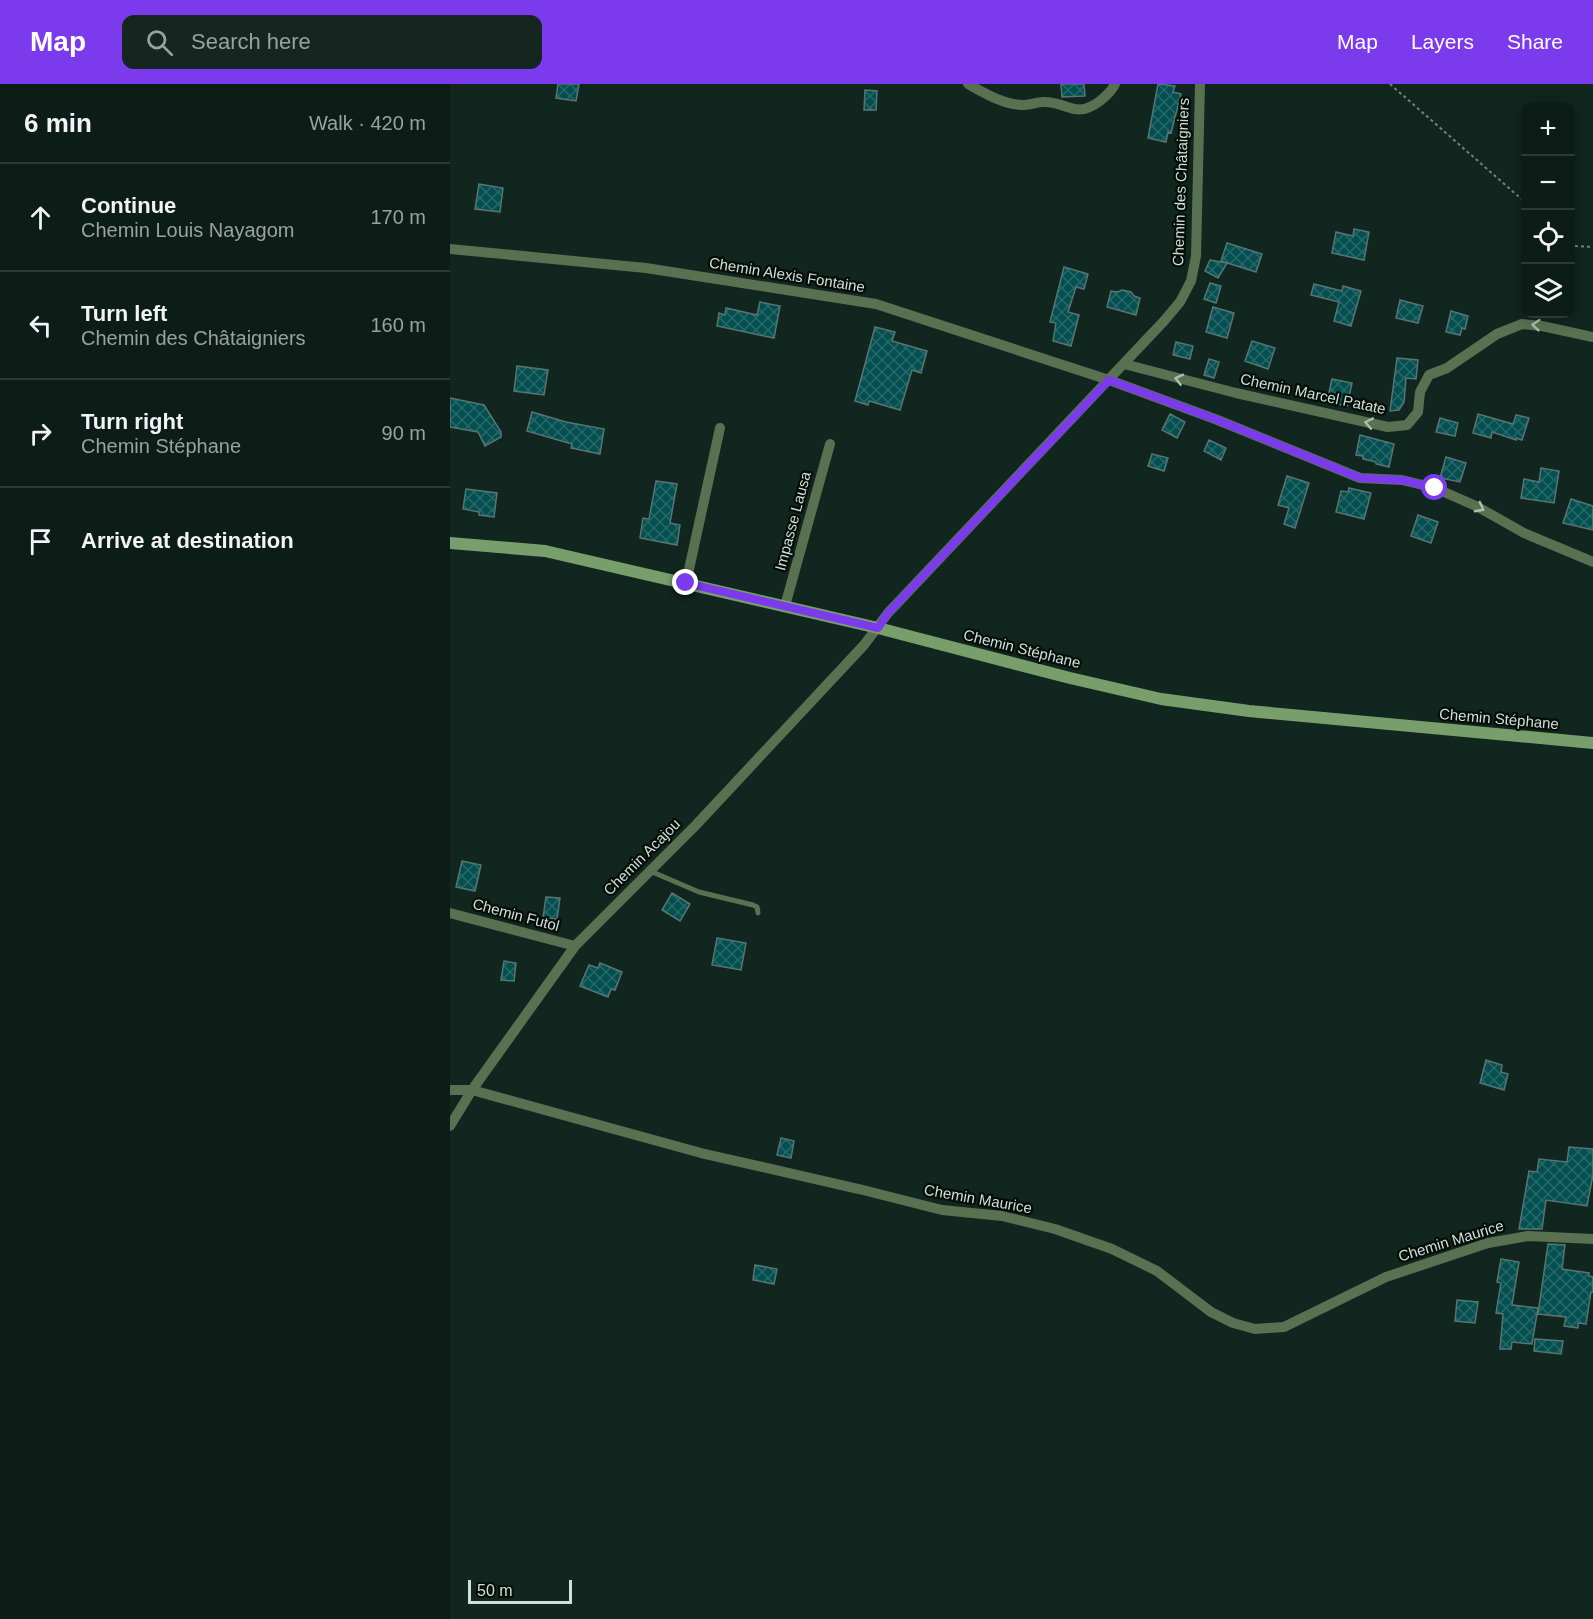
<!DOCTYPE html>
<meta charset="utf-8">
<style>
body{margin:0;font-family:Helvetica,sans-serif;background:#15251f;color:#f1f3f6}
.controls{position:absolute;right:18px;top:18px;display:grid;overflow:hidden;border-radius:12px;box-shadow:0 3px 15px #0003}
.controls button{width:54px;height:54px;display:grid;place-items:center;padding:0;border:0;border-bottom:2px solid #2c3a35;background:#0c1c16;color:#f1f3f6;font:30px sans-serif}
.scale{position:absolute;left:18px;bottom:15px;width:104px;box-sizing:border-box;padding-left:6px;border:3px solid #d1dfd9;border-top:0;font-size:16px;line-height:21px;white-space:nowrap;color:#d1dfd9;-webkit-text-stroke:4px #050d09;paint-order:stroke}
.stop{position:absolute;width:18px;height:18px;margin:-14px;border:4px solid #7c3aed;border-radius:50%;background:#fff}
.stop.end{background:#7c3aed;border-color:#fff;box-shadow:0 2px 6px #0008}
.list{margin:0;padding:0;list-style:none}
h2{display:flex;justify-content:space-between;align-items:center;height:78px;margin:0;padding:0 24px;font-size:26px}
h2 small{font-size:20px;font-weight:400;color:#9aa1a1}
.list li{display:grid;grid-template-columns:39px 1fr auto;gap:18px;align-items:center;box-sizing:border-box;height:108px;padding:0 24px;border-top:2px solid #2c3a35}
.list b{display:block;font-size:22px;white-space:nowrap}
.list p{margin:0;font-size:20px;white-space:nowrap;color:#9aa1a1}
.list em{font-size:20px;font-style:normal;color:#9aa1a1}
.icon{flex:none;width:33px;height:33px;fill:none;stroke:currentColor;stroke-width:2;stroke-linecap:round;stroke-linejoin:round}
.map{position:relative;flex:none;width:1143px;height:1535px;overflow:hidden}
header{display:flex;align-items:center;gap:36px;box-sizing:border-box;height:84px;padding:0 30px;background:#7c3aed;color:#fff}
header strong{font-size:28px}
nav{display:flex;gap:33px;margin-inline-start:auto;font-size:21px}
.search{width:420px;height:54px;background:#15251f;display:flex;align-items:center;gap:15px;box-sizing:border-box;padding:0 21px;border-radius:12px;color:#9aa1a1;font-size:22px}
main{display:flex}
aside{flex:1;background:#0c1c16}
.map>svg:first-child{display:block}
.building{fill:url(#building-cross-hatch);stroke:#587575;stroke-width:1.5}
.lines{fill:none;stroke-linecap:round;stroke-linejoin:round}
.path{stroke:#72847d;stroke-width:2;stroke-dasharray:3 3;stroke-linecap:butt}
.lane{stroke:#597151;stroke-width:5}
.street{stroke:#597151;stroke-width:10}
.secondary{stroke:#789f6b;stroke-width:12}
.oneway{stroke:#adbeb0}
.route{stroke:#7c3aed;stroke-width:8}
.labels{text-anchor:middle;stroke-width:4.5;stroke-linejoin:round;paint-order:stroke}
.street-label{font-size:15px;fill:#d1dfd9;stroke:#050d09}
</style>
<header>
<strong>Map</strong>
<div class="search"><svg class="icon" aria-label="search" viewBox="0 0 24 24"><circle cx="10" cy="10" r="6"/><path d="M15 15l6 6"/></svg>Search here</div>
<nav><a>Map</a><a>Layers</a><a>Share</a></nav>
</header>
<main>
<aside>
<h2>6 min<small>Walk · 420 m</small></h2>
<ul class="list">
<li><svg class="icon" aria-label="ahead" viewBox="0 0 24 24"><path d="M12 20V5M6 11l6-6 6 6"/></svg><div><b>Continue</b><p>Chemin Louis Nayagom</p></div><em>170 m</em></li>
<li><svg class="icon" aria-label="left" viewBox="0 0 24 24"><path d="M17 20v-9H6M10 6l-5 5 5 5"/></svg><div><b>Turn left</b><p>Chemin des Châtaigniers</p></div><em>160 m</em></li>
<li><svg class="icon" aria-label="right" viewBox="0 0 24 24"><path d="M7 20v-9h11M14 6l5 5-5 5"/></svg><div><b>Turn right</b><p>Chemin Stéphane</p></div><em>90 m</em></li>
<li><svg class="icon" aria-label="arrive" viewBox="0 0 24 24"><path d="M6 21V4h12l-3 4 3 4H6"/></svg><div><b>Arrive at destination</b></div></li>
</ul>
</aside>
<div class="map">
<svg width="1143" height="1535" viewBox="0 0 1143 1535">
<defs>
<pattern id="building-cross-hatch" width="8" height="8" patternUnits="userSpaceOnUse" patternTransform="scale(1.5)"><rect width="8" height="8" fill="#044f50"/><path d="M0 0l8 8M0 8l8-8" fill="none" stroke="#286869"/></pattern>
</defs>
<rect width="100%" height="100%" fill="#10261e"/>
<path class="building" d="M108,0H129L126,17L106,14Z
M611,0H634L635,12L612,13Z
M708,0L725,2L723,8L731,10L721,49L718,48L716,58L698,54Z
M415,6L427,7L426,26H414Z
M29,100L53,104L50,128L25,125Z
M904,145L919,148L914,176L882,169L886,148L903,152Z
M777,159L812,170L806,188L771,177Z
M760,176L777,179L768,194L755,187Z
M614,183L638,190L634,205L626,203L618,228L629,231L621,262L603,257L606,239L600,238Z
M760,199L771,202L766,219L754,215Z
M864,200L892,207L893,202L911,207L901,242L884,237L889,218L861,211Z
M672,206L681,208L684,212L690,214L686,231L657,223L661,207L668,208Z
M950,216L973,222L968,239L946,234Z
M310,218L330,222L324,254L267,242L269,229L275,231L276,224L307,231Z
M763,223L784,229L777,254L756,248Z
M1001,227L1018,232L1015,245L1012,244L1010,251L996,248Z
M425,243L445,248L442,257L477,267L471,289L462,286L450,326L419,317L418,321L405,317Z
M802,257L825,264L818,285L795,277Z
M726,258L743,262L740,275L723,271Z
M947,274L968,276L966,295L956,294L954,318L949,326L940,327Z
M759,275L769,278L764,294L754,291Z
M67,282L98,286L94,311L64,307Z
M882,295L902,299L897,322L877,318Z
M0,314L34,321L51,348V353L35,362L28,348L0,343Z
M82,328L116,338L154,345L150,370L121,364L122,360L77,347Z
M720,330L735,338L727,354L712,346Z
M1028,330L1063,340L1066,331L1079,334L1072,356L1066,354V356L1042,348L1041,354L1023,349Z
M990,334L1008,339L1005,352L986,348Z
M910,351L944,360L939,383L926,380V378L913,375V372L906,371Z
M759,356L776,364L771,376L754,367Z
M702,370L718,374L714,387L698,382Z
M996,373L1016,379L1010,398L990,394Z
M1091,384L1109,387L1104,419L1071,414L1074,395L1089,398Z
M837,392L859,399L845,444L834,440L839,424L828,421Z
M206,397L227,400L220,439L230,441L227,461L190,454L193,434L199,435Z
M899,404L921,409L914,435L886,428L891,407L898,408Z
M16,405L47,409L44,433L29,431V428L13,425Z
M1121,415L1143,422V446L1113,439Z
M968,431L988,438L981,459L961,452Z
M12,777L31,781L25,807L6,803Z
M222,809L240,820L230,837L212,826Z
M96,813L110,814L107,835L93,834Z
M267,854L296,859L291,886L262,881Z
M54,877L66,879L64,897L51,896Z
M150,879L172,888L165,906L161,905L158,913L130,902L139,881L148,884Z
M1036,976L1052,981L1051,988L1058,990L1054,1006L1030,999Z
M331,1054L344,1057L341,1074L327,1071Z
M1119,1063L1143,1065V1091L1137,1122L1096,1116L1092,1145H1069L1079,1087L1087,1088L1089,1075L1117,1078Z
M1098,1160L1115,1161L1112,1185L1139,1189V1192L1143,1193V1208H1141L1136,1240L1128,1239V1244L1114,1242L1116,1233L1088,1230Z
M1051,1175L1069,1178L1062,1221L1088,1224L1082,1260L1062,1258L1061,1265H1050L1053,1230L1046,1229L1051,1199L1047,1198Z
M305,1181L327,1185L324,1200L303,1196Z
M1007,1216L1028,1218L1025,1239L1005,1237Z
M1085,1255L1113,1257L1111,1270L1084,1267Z"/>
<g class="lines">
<path class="path" d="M940,0L1076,119
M1120,159L1124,162L1143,163"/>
<path class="lane" d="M200,787L249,808L303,821L307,823L308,829"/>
<path class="street" d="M518,0C536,10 554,21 574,21C581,21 587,18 593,18C618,17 624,36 650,17C656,12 662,7 665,0
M0,165L196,184L426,220L659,296L765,335L910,394L952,396L985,404L1026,422L1074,449L1143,478
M674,280L786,309L938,343L957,341L968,328L970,308L979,291L997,284L1047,250L1072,240L1092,242L1143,253
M236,499L270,344
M335,522L380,360
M0,829L125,862
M0,1006H22L251,1069L409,1105L492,1126L552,1132L605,1145L662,1165L707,1187L761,1228L783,1239L805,1245L834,1243L936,1193L1038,1159L1078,1152L1143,1155
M0,1042L22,1006L125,862L246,741L414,561L438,529L714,237L730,218L741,197L746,172L750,0"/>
<path class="secondary" d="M0,459L95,467L428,544L620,594L711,615L799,627L1143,659"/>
</g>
<defs><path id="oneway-chevron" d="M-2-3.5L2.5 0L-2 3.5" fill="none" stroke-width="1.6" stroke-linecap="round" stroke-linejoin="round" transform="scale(1.5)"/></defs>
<g class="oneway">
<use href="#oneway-chevron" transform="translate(1086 241) rotate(-175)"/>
<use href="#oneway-chevron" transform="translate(729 295) rotate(-166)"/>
<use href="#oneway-chevron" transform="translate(919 339) rotate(-169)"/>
<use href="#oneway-chevron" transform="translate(1030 424) rotate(28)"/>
</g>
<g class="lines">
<path class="route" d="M236,499L428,544L438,529L659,296L765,335L910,394L952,396L985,404"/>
</g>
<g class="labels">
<g class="street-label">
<text transform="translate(731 98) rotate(-88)" y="5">Chemin des Châtaigniers</text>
<text transform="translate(337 191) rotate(9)" y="5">Chemin Alexis Fontaine</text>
<text transform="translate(863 310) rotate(12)" y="5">Chemin Marcel Patate</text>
<text transform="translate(343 437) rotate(-75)" y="5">Impasse Lausa</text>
<text transform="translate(572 565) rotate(14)" y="5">Chemin Stéphane</text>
<text transform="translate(1049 635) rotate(5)" y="5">Chemin Stéphane</text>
<text transform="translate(192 773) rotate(-45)" y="5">Chemin Acajou</text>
<text transform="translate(66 831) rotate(15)" y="5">Chemin Futol</text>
<text transform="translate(528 1115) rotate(10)" y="5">Chemin Maurice</text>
<text transform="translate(1001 1157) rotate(-17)" y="5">Chemin Maurice</text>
</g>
</g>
</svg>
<div class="controls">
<button>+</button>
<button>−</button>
<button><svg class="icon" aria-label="locate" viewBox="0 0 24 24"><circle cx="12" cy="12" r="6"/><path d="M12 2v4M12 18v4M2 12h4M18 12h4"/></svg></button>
<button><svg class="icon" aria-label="layers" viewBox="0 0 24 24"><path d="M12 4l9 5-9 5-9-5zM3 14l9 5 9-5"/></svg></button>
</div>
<div class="scale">50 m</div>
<div class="stop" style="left:985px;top:404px"></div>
<div class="stop end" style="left:236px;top:499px"></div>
</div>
</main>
